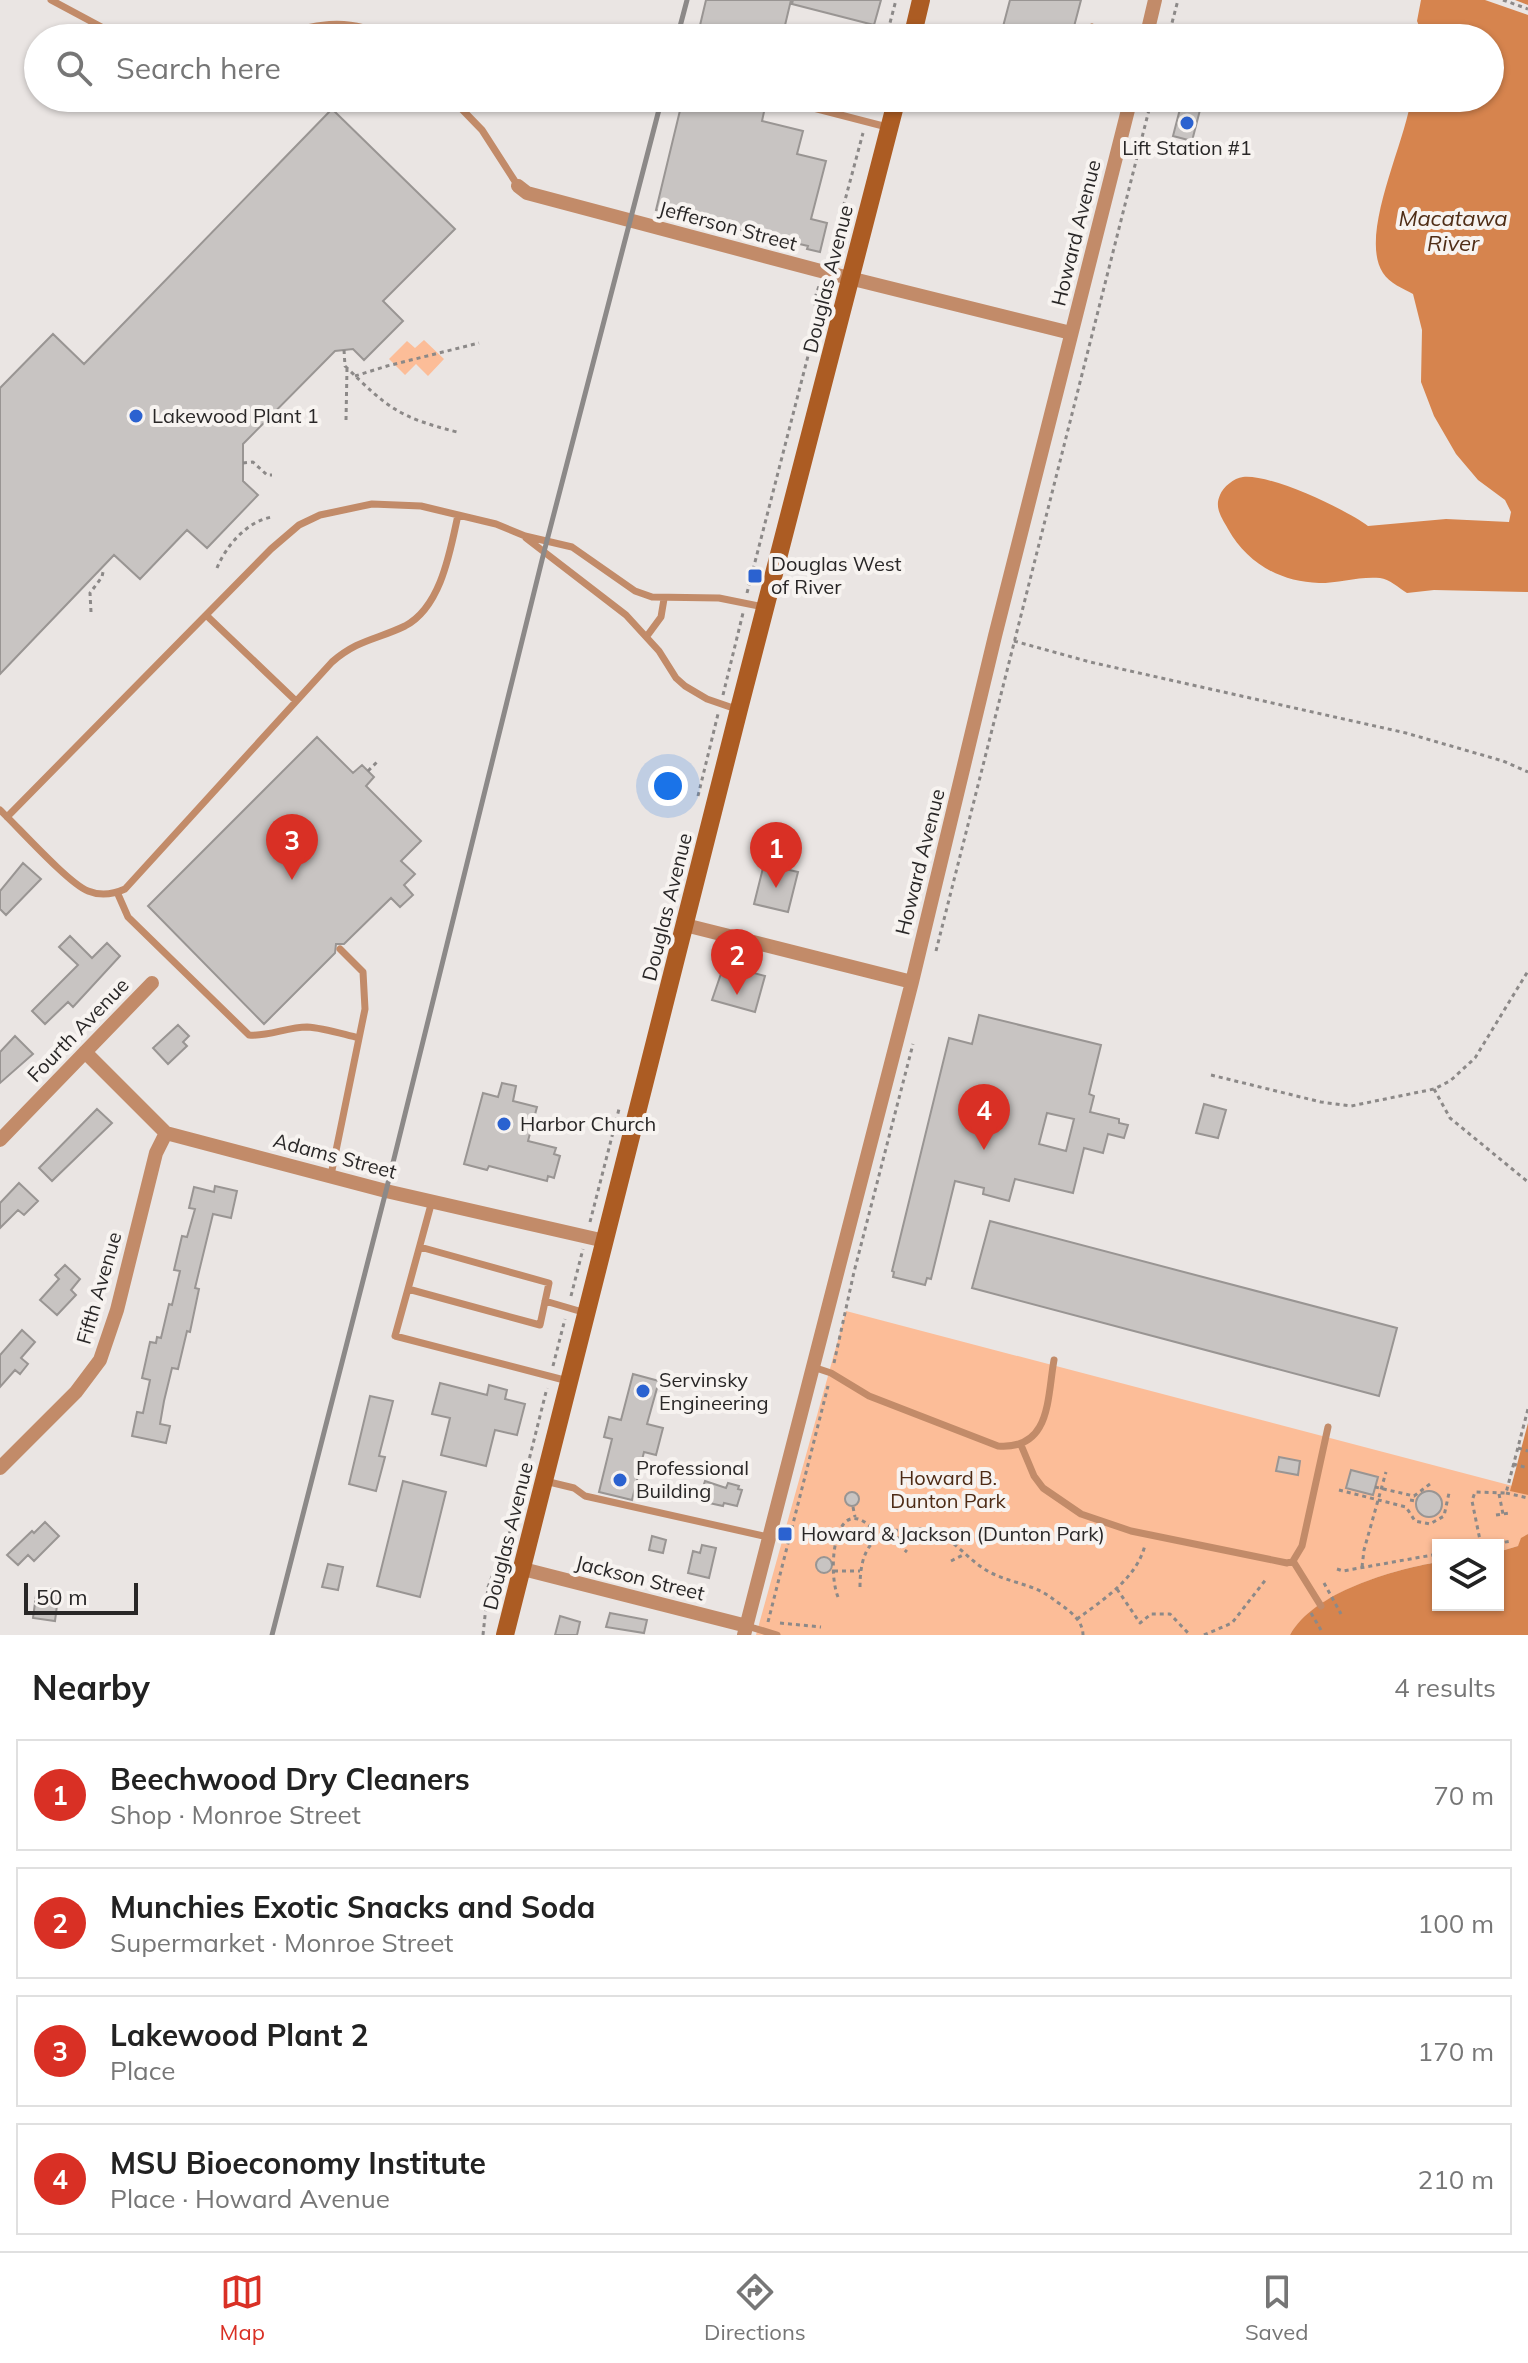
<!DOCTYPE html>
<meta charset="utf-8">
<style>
body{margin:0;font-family:Mulish,sans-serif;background:#f2f2f2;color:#222}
.controls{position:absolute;right:24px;bottom:24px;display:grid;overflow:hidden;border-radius:0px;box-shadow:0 2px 6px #0004}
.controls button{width:72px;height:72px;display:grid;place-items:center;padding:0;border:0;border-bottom:2px solid #e0e0e0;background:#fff;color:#222;font:40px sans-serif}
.scale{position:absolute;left:24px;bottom:20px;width:114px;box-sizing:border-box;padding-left:8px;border:4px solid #292727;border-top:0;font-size:22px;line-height:28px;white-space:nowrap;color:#292727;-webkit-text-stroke:6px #f7f3f0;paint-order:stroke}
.you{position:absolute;left:668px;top:786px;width:28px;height:28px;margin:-20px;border:6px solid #fff;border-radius:50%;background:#1a73e8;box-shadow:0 0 0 12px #1a73e833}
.badge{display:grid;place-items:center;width:52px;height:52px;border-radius:50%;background:#d93025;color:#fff;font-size:26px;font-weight:700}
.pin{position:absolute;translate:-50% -66px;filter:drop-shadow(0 2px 4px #0008)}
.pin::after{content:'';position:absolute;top:42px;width:28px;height:24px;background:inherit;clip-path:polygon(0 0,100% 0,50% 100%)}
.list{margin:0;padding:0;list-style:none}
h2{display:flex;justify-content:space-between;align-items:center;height:104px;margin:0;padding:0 32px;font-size:34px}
h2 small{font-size:26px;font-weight:400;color:#767676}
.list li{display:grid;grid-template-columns:52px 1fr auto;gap:24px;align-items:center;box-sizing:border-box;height:112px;margin:0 16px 16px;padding:0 16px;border:2px solid #e0e0e0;border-radius:0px}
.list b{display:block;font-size:30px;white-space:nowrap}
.list p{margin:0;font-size:26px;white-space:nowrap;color:#767676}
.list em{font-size:26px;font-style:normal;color:#767676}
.icon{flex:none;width:44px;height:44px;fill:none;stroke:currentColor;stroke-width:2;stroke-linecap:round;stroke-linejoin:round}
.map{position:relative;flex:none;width:1528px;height:1635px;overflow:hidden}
.search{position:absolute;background:#fff;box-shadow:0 2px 6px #0004;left:24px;right:24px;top:24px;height:88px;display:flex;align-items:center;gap:20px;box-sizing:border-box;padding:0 28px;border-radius:44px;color:#767676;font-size:30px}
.sheet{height:616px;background:#fff}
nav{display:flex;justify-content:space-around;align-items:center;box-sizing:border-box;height:112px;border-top:2px solid #e0e0e0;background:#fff;font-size:22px;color:#767676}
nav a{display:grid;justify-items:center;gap:4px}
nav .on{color:#d93025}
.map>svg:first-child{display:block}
.green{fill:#fcbd98}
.water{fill:#d6844e}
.pier{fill:#eae5e3}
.building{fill:#c8c4c2;stroke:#999593;stroke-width:2;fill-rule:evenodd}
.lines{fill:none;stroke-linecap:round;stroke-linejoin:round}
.path{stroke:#8c8988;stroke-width:3;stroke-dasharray:4 4;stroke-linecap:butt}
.lane{stroke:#c28b69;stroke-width:7}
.street{stroke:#c28b69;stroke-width:14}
.secondary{stroke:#ac5c23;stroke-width:18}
.rail{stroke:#8c8988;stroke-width:5}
.poi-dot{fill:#2b62d0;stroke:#f7f3f0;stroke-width:3}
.labels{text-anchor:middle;stroke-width:8;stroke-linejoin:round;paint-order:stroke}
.poi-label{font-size:20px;fill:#292727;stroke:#f7f3f0;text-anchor:start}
.street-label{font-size:20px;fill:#292727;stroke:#f7f3f0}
.park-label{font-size:20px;fill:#4d2b15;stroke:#f7f3f0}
.water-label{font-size:22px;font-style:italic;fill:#4f2d16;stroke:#f7f3f0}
</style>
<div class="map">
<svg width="1528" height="1635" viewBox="0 0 1528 1635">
<rect width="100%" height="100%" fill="#eae5e3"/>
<path class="green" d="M424,340L444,359L428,376L416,364L405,375L389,359L407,341L415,348Z
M846,1311L1528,1490V1534L1518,1546L1498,1552V1545H1438V1562C1392,1570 1315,1592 1290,1635H756Z"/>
<path class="water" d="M1421,0H1528V592L1434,590L1407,593C1399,588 1389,579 1380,578C1360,576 1339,583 1319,583C1280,582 1247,563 1228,529C1222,518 1214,508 1220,495C1223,487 1234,478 1243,477C1272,474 1345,509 1368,526L1446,519L1509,522L1511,512L1505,500L1478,480L1456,454L1434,416L1421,382L1422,330L1413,294C1404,289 1389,283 1383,273C1358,235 1406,142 1411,98H1490V38H1424L1417,21Z
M1528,1423V1495L1510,1491Z
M1528,1534V1635H1290C1314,1592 1392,1570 1438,1562V1605H1498V1552L1518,1546L1521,1538Z"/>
<path class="pier" d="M1485,0H1515L1528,5V15Z"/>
<path class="building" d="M706,0H791L782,38H697Z
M793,0H881L874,25L792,4Z
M1010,0H1081L1071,38H1000Z
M683,98H767L762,121L803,131L797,154L826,161L811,219L827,223L820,252L807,249L808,246L656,210Z
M1181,105L1200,110L1192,141L1173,136Z
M332,109L455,229L383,301L403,321L364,360L353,349L335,351L243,444V481L258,495L207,548L187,530L140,579L114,555L0,674V388L53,334L84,364Z
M317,737L353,773L362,765L374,777L366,786L421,841L401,861L415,874L404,885L413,895L400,907L391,898L344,944H336L335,953L264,1024L148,906Z
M23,863L41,879L6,915L0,909V891Z
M764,864L798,872L788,912L754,904Z
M70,936L92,958L107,943L120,956L73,1007L68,1002L45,1024L32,1011L78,965L59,947Z
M724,965L765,976L755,1012L712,1000Z
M979,1015L1101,1045L1089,1094L1094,1096L1090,1112L1119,1119V1123L1128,1125L1124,1138L1108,1134L1103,1153L1084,1148L1073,1193L1015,1179L1009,1201L983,1194L984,1188L955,1181L931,1279L927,1278L925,1285L893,1277L894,1272L892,1271L949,1038L972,1044ZM1047,1113L1074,1119L1066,1151L1039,1144Z
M178,1025L189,1036L183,1042L187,1046L168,1064L153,1048Z
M15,1036L33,1054L0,1083V1052Z
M502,1083L516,1086L513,1101L537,1107L528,1141L556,1148L554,1154L560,1156L554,1178L548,1176L547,1181L489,1166L487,1170L464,1164L483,1093L498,1097Z
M1204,1104L1226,1110L1218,1138L1196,1133Z
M97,1109L112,1123L52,1181L39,1168Z
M19,1183L38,1201L24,1215L18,1210L0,1228V1203Z
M215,1186L237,1191L231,1218L213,1214L195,1288L199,1289L190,1332L187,1331L178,1369L172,1368L164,1401L160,1424L170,1426L166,1443L132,1436L137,1412L143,1413L150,1380L142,1378L150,1342L156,1343L157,1337L161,1338L169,1304L172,1305L180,1271L174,1270L182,1236L187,1237L195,1209L189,1208L194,1187L214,1192Z
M990,1221L1397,1328L1379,1396L972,1288Z
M65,1265L80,1279L71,1290L76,1295L57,1315L40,1300L59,1279L55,1275Z
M22,1330L35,1342L21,1358L28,1364L20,1374L15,1370L0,1387V1355Z
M633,1374L659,1381L647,1424L663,1428L656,1455L644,1452L632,1500L599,1492L612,1439L604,1437L609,1417L621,1420Z
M440,1383L487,1395L489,1385L507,1390L505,1399L525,1404L517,1435L495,1430L486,1466L441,1455L450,1418L432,1414Z
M370,1396L393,1401L379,1456L385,1457L376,1491L349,1484Z
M1279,1457L1300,1461L1298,1475L1276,1471Z
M1351,1470L1378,1477L1373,1495L1346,1488Z
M403,1481L446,1492L420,1597L377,1586Z
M705,1481L726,1488L728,1483L739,1486L738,1489L742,1490L737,1506L724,1503L723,1506L709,1503L710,1499L700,1496Z
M1416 1504a13 13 0 1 1 26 0a13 13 0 1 1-26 0Z
M845 1499a7 7 0 1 1 14 0a7 7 0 1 1-14 0Z
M45,1522L59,1536L34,1561L28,1555L18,1565L7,1555L32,1531L34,1533Z
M652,1536L666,1540L663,1553L649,1550Z
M702,1545L716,1548L709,1578L688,1573L693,1551L700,1553Z
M816 1565a8 8 0 1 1 16 0a8 8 0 1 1-16 0Z
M328,1564L343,1567L338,1590L322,1587Z
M37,1588L59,1590L55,1621L33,1618Z
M610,1613L647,1620L644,1633L606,1627Z
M560,1616L580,1622L577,1635H555Z"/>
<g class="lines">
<path class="path" d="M1503,0L1528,9
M886,38L896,0
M1168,38L1178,0
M868,110L871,98
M829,260L863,133
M344,350L345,366C388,408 398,417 457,432
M355,376L387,366L479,343
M346,420L347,368
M243,463L253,462L267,475H272
M217,568C226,546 247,521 272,517
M747,593L816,325L815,298L819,286
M91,612L90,593L102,577L103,572
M1014,641L1090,662L1406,733L1503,761L1528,772
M723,695L743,613
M368,771L378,761
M698,796L718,714
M936,951L1152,98
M1211,1075L1321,1102L1351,1106L1434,1089L1450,1081L1475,1058L1528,971
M1434,1089L1450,1118L1528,1182
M590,1222L619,1109
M571,1296L583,1249
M834,1363L854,1272L913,1044
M553,1366L565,1319
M1518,1448L1528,1451
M1513,1464L1528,1468
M1375,1487L1414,1496L1430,1484
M1339,1490L1406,1507L1415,1521L1430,1524L1444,1516L1449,1493
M1506,1493L1528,1498
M1499,1494L1503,1514
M1410,1500L1416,1501
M853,1507L855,1517
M1496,1515L1510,1513
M895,1529L900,1546L907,1552
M1481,1545L1472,1501L1475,1492L1506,1493L1528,1409
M1489,1545L1511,1541
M951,1561L965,1554
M1362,1567L1364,1550L1386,1472
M1337,1569L1343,1571L1438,1554
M834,1571H860
M1324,1583L1341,1614
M860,1587C860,1549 873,1529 913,1529C918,1529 926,1528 931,1530C952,1537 967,1559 986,1570C1007,1583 1033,1583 1053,1599C1065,1608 1083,1618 1083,1635
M1117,1589L1140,1623L1151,1614H1170L1190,1635
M838,1597C826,1567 836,1483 878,1535
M1311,1613L1321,1630
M1077,1619C1103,1600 1137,1578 1145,1545
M768,1622L828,1386
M780,1623L821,1627
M483,1635L488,1587L513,1524L547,1388
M1204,1635L1232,1623L1267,1578"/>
<path class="lane" d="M51,0L122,38
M916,32L942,38
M273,38C308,25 351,15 385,38
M1084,38L1092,27
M451,98L482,130L518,186
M793,98L798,104L887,127
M526,538L626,615L659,651L676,678L685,686L707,699L736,709
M206,615L296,701
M647,636L661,617L664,599
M0,810C18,827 69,884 88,891C100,896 114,894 125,889L332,662C359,639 376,640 405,626C441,607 450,552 458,515
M7,817L271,549L299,525L320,515L372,504L421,506L496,524L525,536L572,547L635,591L652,597L719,598L764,607
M117,892L128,917L249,1035C268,1037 287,1027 307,1027C324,1028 342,1034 359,1038
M331,1175L365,1009L363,972L340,949
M420,1247L549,1283L540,1325L408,1289L432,1201
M408,1289L395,1336L568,1381
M545,1301L586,1313
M813,1367L831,1373L869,1396L998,1446C1051,1450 1047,1399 1054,1360
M1021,1445L1034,1476L1043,1488L1081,1514L1131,1531L1287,1563L1293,1561L1302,1546L1328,1427
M545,1481L574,1488L585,1496L594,1498L768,1537
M1293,1561L1321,1606
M747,1626L777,1635"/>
<path class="street" d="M1146,38L1155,0
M518,186L527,193L817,270L1071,333
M685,925L912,982
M85,1052L166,1133L386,1191L605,1241
M0,1140L152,983
M0,1468L76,1392L100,1360L117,1310L156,1153L166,1133
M523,1569L747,1626
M744,1635L912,982L995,636L1131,98"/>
<path class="secondary" d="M912,38L921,0
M505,1635L739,709L897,98"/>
<path class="rail" d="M677,38L687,0
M272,1635L386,1191L544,552L662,98"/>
</g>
<g class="poi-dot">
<circle cx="1187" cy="123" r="8"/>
<circle cx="136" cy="416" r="8"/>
<rect x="747" y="568" width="16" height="16" rx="4"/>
<circle cx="504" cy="1124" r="8"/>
<circle cx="643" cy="1391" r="8"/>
<circle cx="620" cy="1480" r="8"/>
<rect x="777" y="1526" width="16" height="16" rx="4"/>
</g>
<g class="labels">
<g class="poi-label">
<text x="1187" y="155" text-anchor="middle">Lift Station #1</text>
<text x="152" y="423">Lakewood Plant 1</text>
<text x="771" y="571">Douglas West<tspan x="771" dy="23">of River</tspan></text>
<text x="520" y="1131">Harbor Church</text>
<text x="659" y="1387">Servinsky<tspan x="659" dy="23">Engineering</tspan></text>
<text x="636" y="1475">Professional<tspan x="636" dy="23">Building</tspan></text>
<text x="801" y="1541">Howard &amp; Jackson (Dunton Park)</text>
</g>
<g class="street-label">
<text transform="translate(728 226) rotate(15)" y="7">Jefferson Street</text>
<text transform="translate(1076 233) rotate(-76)" y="7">Howard Avenue</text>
<text transform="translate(828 279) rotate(-76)" y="7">Douglas Avenue</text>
<text transform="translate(920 862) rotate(-76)" y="7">Howard Avenue</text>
<text transform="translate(667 907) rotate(-76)" y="7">Douglas Avenue</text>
<text transform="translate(78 1030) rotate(-46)" y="7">Fourth Avenue</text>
<text transform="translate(335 1156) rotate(15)" y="7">Adams Street</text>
<text transform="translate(99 1288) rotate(-74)" y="7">Fifth Avenue</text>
<text transform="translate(508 1536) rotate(-76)" y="7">Douglas Avenue</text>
<text transform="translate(640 1578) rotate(14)" y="7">Jackson Street</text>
</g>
<g class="park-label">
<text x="948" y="1485">Howard B.<tspan x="948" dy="23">Dunton Park</tspan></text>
</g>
<g class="water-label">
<text x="1453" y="226">Macatawa<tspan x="1453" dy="25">River</tspan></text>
</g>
</g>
</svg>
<div class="controls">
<button><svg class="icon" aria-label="layers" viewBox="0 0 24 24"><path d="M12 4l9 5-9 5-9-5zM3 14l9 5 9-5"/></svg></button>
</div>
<div class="scale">50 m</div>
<div class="you"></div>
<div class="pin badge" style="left:776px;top:888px">1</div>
<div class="pin badge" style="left:737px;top:995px">2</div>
<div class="pin badge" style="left:292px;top:880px">3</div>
<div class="pin badge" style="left:984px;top:1150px">4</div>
<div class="search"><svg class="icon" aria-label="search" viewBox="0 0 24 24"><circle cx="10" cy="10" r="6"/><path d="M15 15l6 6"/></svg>Search here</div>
</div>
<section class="sheet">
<h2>Nearby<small>4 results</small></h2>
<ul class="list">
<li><span class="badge">1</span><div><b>Beechwood Dry Cleaners</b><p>Shop · Monroe Street</p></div><em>70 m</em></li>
<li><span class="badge">2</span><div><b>Munchies Exotic Snacks and Soda</b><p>Supermarket · Monroe Street</p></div><em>100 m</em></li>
<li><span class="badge">3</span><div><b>Lakewood Plant 2</b><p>Place</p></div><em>170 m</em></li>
<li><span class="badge">4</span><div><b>MSU Bioeconomy Institute</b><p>Place · Howard Avenue</p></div><em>210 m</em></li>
</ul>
</section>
<nav>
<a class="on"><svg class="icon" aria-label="map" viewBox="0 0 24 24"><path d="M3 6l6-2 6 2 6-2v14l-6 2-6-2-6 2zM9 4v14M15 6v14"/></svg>Map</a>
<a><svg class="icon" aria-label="directions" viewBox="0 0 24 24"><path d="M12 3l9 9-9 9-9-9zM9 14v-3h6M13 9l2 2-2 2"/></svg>Directions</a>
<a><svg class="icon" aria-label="saved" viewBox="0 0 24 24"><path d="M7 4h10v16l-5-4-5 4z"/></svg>Saved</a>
</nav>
